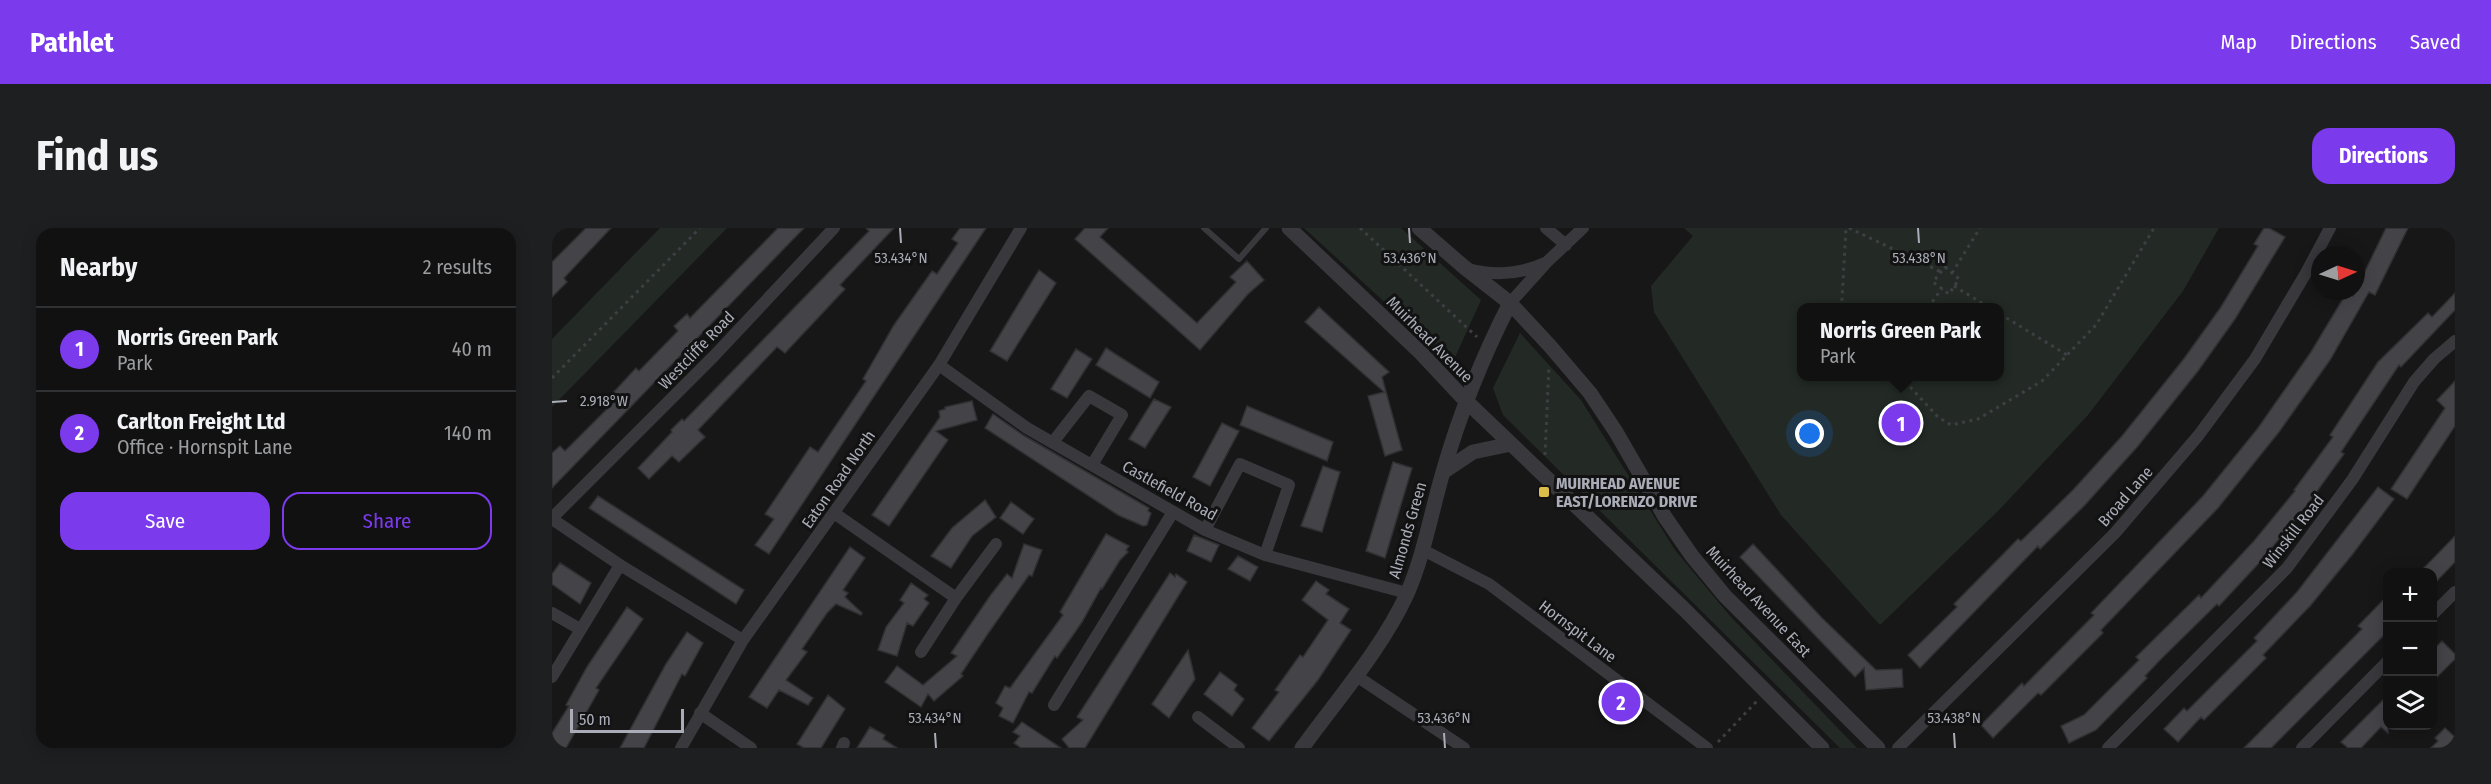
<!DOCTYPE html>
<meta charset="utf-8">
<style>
body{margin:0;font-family:"Fira Sans Condensed",sans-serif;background:#1e1f20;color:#f1f3f6}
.controls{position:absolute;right:18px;bottom:18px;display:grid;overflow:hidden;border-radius:12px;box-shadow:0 3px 15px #0003}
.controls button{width:54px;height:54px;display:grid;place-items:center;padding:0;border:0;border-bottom:2px solid #303132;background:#111112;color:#f1f3f6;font:30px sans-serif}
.compass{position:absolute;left:1759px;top:18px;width:54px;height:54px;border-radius:50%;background:#111112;box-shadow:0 3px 15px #0003;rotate:86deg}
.scale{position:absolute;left:18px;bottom:15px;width:114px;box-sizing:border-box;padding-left:6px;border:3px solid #aaadb7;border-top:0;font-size:16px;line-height:21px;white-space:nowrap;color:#aaadb7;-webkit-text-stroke:4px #121213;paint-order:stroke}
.you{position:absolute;left:1258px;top:206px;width:21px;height:21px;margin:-15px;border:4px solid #fff;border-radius:50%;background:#1a73e8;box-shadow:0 0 0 9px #1a73e833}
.badge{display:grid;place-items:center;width:39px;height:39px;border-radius:50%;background:#7c3aed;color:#fff;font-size:20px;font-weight:700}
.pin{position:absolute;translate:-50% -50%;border:3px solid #fff;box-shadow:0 2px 6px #0006}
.popup{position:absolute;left:1245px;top:75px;width:207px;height:78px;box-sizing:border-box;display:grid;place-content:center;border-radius:12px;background:#111112;filter:drop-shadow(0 2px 4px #0005);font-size:20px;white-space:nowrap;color:#9c9d9f}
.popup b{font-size:22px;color:#f1f3f6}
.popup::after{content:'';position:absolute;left:50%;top:100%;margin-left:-12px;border:12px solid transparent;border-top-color:#111112}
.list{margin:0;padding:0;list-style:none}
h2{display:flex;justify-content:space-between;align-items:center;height:78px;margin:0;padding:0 24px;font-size:26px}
h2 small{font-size:20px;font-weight:400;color:#9c9d9f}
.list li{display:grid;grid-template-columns:39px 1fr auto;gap:18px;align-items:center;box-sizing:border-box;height:84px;padding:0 24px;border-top:2px solid #303132}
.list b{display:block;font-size:22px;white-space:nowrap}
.list p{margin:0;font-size:20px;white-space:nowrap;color:#9c9d9f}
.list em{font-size:20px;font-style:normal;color:#9c9d9f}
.actions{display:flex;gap:12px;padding:18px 24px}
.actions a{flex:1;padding:14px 0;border:2px solid #7c3aed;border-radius:18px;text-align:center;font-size:21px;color:#7c3aed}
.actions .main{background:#7c3aed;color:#fff}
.icon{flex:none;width:33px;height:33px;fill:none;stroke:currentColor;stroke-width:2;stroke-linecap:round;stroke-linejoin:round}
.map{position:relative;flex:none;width:1903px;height:520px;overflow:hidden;border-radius:18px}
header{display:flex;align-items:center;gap:36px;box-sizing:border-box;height:84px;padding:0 30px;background:#7c3aed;color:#fff}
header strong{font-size:28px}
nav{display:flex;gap:33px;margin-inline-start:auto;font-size:21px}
.intro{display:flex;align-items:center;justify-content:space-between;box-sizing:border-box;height:144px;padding:0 36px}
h1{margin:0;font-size:42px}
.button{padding:15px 27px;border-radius:18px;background:#7c3aed;color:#fff;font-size:21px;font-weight:700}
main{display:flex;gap:36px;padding:0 36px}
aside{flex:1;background:#111112;border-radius:18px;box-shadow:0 3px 15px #0003}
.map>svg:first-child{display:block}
.green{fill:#232a25;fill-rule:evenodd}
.building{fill:#444448;stroke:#313134;stroke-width:1.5}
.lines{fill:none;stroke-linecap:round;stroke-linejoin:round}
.path{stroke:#3e3f44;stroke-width:3;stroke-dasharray:3 4.5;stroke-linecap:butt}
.service{stroke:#38383d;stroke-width:6}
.minor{stroke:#38383d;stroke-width:12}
.tertiary{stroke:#38383d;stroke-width:15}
.ticks{fill:none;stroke:#aaadb7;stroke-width:2}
.poi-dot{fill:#dcbd4a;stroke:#121213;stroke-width:2}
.labels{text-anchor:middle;stroke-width:6;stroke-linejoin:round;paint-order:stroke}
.street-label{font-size:16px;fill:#aaadb7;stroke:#121213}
.poi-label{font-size:16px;font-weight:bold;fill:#aaadb7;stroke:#121213;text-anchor:start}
.ticks-label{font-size:15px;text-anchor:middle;fill:#aaadb7;stroke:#121213;stroke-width:6;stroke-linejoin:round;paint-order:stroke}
</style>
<header>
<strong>Pathlet</strong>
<nav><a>Map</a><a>Directions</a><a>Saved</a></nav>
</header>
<div class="intro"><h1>Find us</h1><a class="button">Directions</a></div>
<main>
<aside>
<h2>Nearby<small>2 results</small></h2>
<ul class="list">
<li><span class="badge">1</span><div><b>Norris Green Park</b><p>Park</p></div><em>40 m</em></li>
<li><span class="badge">2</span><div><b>Carlton Freight Ltd</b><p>Office · Hornspit Lane</p></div><em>140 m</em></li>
</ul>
<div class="actions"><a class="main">Save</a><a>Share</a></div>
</aside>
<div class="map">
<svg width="1903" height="520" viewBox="0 0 1903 520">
<rect width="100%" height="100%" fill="#171718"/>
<path class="green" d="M108,0H175L0,179V111Z
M752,0H849L929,72L900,136Z
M1132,0H1667L1631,63L1536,187L1447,282L1328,397L1229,287L1102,84L1099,58L1141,8ZM1250,80H1448V148H1250Z
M968,105L1029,172L1123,322L1178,388L1305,520H1288L951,187L941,160Z"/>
<path class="building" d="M34,0H59L12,50L15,54L0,69V34Z
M226,0H252L0,260V225L8,218L13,223L65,171L60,166L84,140L87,143L126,103L122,98L135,86L138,90Z
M314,0H342L288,57L293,61L233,125L225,119L146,202L153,209L127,234L120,228L97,251L86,240L120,204L119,202L130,191L132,193L317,3Z
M408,0H434L217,326L203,317L222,291L213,286L258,219L266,224L314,153L311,151L342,97L380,43L385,46L406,15L400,11Z
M533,0H556L548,9L645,95L684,54L678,49L695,33L712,52L696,66L648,122L523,11Z
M1712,0H1717L1733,9L1683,91L1646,143L1586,218L1532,278L1488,321L1486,318L1368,440L1356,427L1405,379L1402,376L1466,311L1469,313L1521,262L1570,208L1631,132L1669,79L1706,18L1702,16Z
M1834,0H1856L1823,67L1817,64L1778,132L1727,204L1666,280L1549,402L1551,405L1489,467L1486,465L1441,510L1429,497L1470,455L1472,458L1542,387L1539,385L1651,268L1706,200L1759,124L1795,64L1801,68Z
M487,42L504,55L455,133L438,123Z
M1903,65V82L1849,139L1847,137L1789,224L1792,226L1753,280L1707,335L1667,378L1665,376L1608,432L1593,448L1595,450L1544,502L1517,515L1509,498L1532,487L1587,432L1584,429L1647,367L1649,370L1702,313L1743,263L1742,262L1781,209L1778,207L1826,134L1876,85L1880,89Z
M767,79L837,144L830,149L850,222L833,228L816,168L832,164L753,94Z
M554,120L607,154L598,170L544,137Z
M524,121L540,131L515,170L499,161Z
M1903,153V198L1855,271L1839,261L1893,180L1885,172Z
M602,171L619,179L593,220L577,211Z
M420,173L425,192L384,203L396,212L337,298L320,287L388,189L387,183L393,181V179Z
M695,178L781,214L775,233L688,197Z
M441,186L471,207L597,280L596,283L599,285L595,297L591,298L566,287L433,200Z
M670,195L687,203L658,258L641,249Z
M841,234L860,240L833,330L814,323Z
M771,238L788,244L770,304L749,298Z
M1826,259L1842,271L1800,327L1758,378L1711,427L1714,430L1652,492L1649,489L1626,514L1612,501L1632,480L1635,483L1705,413L1702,410L1745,364Z
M46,268L192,362L184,376L37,280Z
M433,272L444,289L420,308L399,340L379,328L400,300Z
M459,274L482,291L471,306L448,290Z
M554,306L577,318L574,322L576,324L568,332L550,361L549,360L530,394L505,430L503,428L480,465L477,464L461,495L447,488L451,480L444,475L453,458L458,460L511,387L508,384Z
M642,307L667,317L659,334L635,323Z
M1903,308V334L1881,357V345H1867Z
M472,316L490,322L480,348L477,347L435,407L409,446L411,448L382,473L376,466L369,479L333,454L345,438L371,457L405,428L399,425L438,368L455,346L460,350Z
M1201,316L1270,390L1324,442L1350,441L1351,459L1314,462L1312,440L1303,449L1188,329Z
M298,319L313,330L291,362L296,365L293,369L310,385L309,387L284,376L275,385L250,421L255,424L234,452L261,470L256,477L227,462L215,480L197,469Z
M686,328L706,339L698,353L676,341Z
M8,335L39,355L28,376L0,356V346Z
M618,345L623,349L624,346L635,354L533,520H517L510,511L531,492L525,489Z
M764,353L777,362L774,366L797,381L788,395L799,402L766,452L717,513L700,500L727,464L723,462L748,427L751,429L776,392L750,372Z
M359,355L376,367L372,371L377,375L361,398L355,395L345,428L326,422L334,399L352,375L348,372Z
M1836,367V403L1719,520H1692L1810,401L1806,398Z
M75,379L91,391L44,460L47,462L14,520H4L0,517V505L17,478L14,477L35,439Z
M135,404L151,415L133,448L130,446L92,520H68L114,436Z
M1890,413L1903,426V431L1881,453V422Z
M636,422L643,451L617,490L600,476Z
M668,444L685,457L682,462L692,471L680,488L652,466Z
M276,467L293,481L269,520H252L245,516Z
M1836,467V505L1829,499L1809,520H1796L1789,514Z
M470,494L509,520H469L462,515L468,508L461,504Z
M318,499L333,507L331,511L345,520H305Z
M1893,500L1903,509V520H1879L1886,513L1883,510Z"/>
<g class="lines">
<path class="path" d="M808,0L925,109
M1297,0L1389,44
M1393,39L1407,51L1397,66L1381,54Z
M1400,45L1428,0
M1402,58L1438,80
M1292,80L1290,72L1294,0
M1376,80L1390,60
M1448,86L1515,127
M1348,148L1386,189L1399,197L1426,191L1490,153L1544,97L1602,0
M0,150L148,0
M993,227L997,138
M1166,514L1205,473"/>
<path class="service" d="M652,0L687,31L714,0"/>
<path class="minor" d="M994,0L1014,17
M916,41C942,48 969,46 993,35
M958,75L995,34L1031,0
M387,137L475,200L653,302L713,327L855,365
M501,214L537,168L570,187L540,237
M282,285L404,370
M0,290L162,128L282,0
M0,291L68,337L191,412
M653,302L688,236L737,257L713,327
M871,322L937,356L1155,520
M0,385L28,401
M1880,387L1903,364
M369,424L404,370L444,316
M803,447L912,520
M0,449L68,337
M502,477L621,284
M148,485L199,520
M646,489L687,520
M129,520L191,412L387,137L469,0
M290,520L292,515
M1346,520L1563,305L1646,208L1703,131L1754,45L1778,0
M1556,520L1735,340L1800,252L1862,154L1882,131L1903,113
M1750,520L1836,433"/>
<path class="tertiary" d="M737,0L869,125L913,172L1133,382L1270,520
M867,0L912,39L958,75L998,118L1038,165L1064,204L1113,289L1140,328L1173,368L1326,520
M891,244L921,224L959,216
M750,520C784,473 831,419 855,366C872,327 879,285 891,244C908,185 930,130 958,75"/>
</g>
<path class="ticks" d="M348,0L349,15M857,0L858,15M1366,0L1367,15M0,174L15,173M383,505L384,520M892,505L893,520M1402,505L1403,520"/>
<rect class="poi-dot" x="986" y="258" width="12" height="12" rx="3"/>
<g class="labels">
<g class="street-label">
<text transform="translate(878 111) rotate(45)" y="6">Muirhead Avenue</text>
<text transform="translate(144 122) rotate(-46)" y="6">Westcliffe Road</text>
<text transform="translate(286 251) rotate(-55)" y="6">Eaton Road North</text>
<text transform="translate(618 262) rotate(29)" y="6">Castlefield Road</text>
<text transform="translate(1573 268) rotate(-49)" y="6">Broad Lane</text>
<text transform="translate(855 302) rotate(-74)" y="6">Almonds Green</text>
<text transform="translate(1741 303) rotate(-52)" y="6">Winskill Road</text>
<text transform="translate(1207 373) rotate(47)" y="6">Muirhead Avenue East</text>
<text transform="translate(1026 403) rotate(37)" y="6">Hornspit Lane</text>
</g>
<g class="poi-label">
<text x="1004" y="261">MUIRHEAD AVENUE<tspan x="1004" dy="18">EAST/LORENZO DRIVE</tspan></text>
</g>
</g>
<g class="ticks-label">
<text x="349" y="35">53.434°N</text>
<text x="858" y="35">53.436°N</text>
<text x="1367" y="35">53.438°N</text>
<text x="52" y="178">2.918°W</text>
<text x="383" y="495">53.434°N</text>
<text x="892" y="495">53.436°N</text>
<text x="1402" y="495">53.438°N</text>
</g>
</svg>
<div class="controls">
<button>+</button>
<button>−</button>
<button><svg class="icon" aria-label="layers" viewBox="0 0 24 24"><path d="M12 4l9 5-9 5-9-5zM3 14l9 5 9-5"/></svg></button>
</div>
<svg class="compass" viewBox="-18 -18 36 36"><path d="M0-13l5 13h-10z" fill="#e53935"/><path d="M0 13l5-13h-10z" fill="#9c9d9f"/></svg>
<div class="scale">50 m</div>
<div class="you"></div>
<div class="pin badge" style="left:1349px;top:195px">1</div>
<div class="popup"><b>Norris Green Park</b>Park</div>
<div class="pin badge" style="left:1069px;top:474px">2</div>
</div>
</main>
